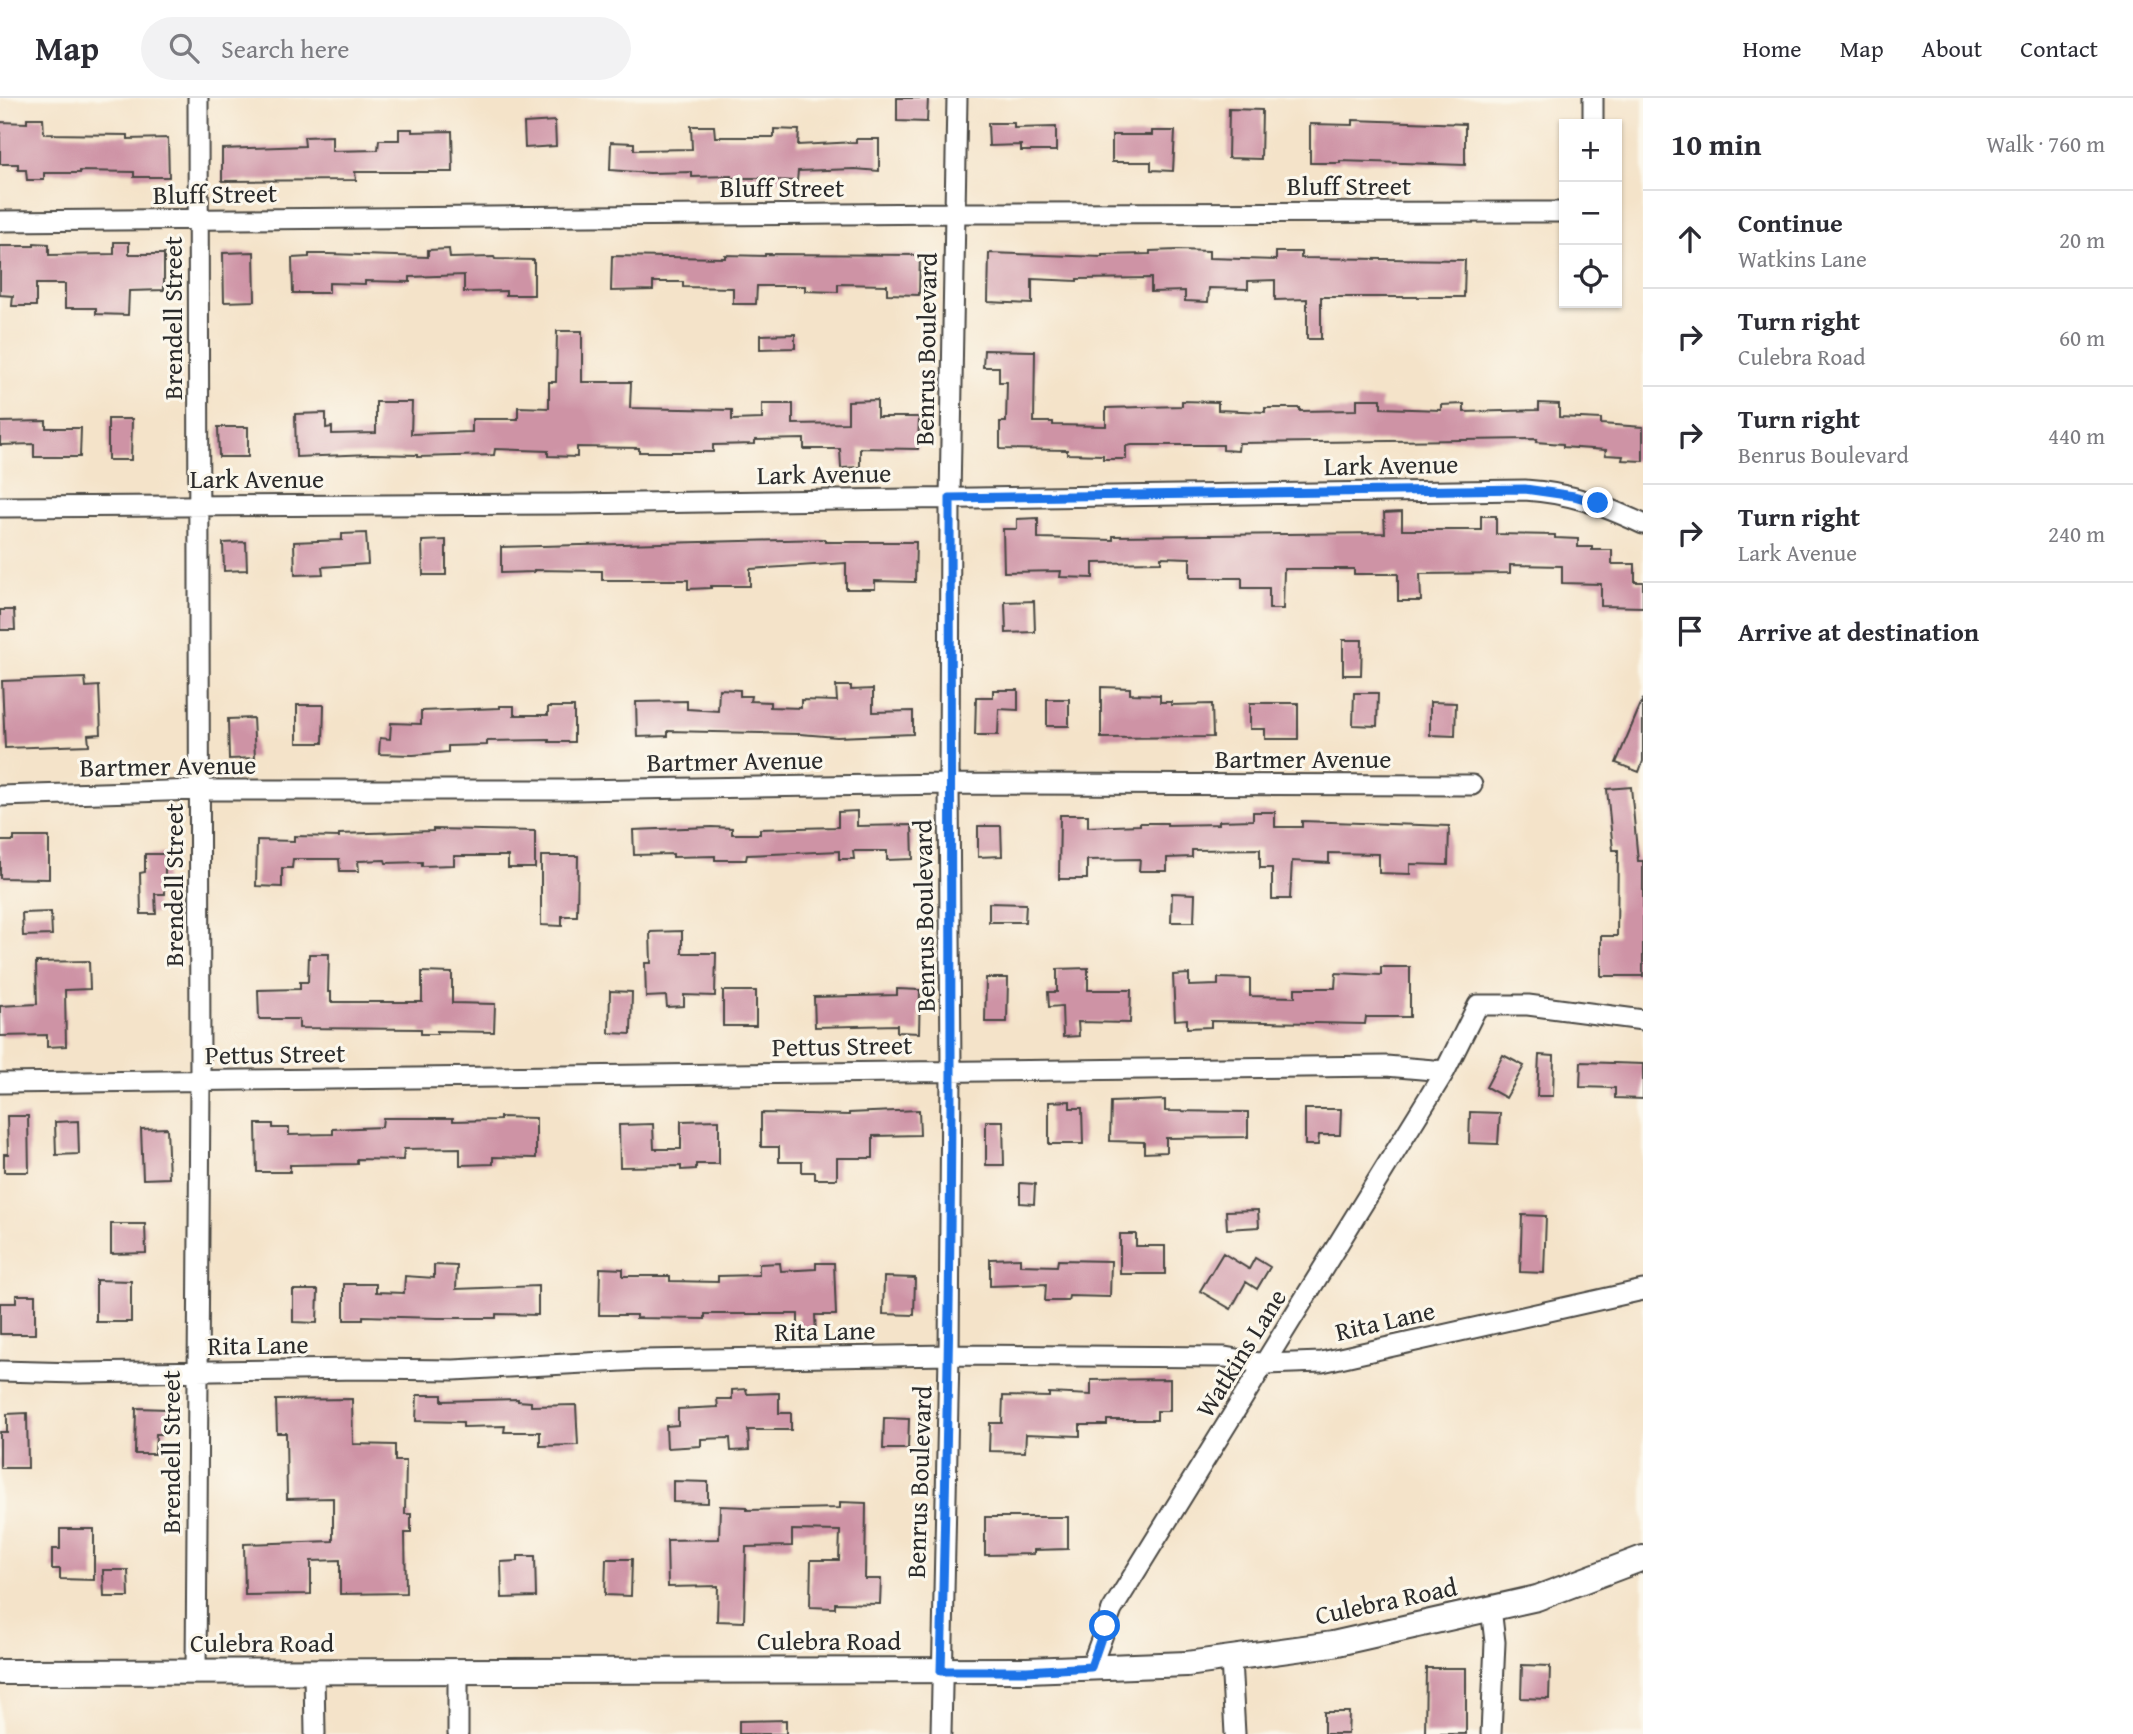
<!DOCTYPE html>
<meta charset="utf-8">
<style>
body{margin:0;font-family:"Gentium Book Plus",serif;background:#f2f2f3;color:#2b2b33}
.controls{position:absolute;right:21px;top:21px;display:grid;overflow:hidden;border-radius:0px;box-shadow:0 2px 5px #0004}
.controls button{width:63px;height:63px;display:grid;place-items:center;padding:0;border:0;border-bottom:2px solid #e1e1e2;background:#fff;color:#2b2b33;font:35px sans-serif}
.stop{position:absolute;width:21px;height:21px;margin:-16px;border:5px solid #1a73e8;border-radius:50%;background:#fff}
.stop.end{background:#1a73e8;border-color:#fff;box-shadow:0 2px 7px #0008}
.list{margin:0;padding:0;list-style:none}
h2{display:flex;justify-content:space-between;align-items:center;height:91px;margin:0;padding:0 28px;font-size:30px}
h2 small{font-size:23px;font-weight:400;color:#7c7c81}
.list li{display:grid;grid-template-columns:46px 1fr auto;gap:21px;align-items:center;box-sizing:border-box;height:98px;padding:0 28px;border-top:2px solid #e1e1e2}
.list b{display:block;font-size:26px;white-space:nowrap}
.list p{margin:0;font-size:23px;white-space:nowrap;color:#7c7c81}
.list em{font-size:23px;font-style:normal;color:#7c7c81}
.icon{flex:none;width:38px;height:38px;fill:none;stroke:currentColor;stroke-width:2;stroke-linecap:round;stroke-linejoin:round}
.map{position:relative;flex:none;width:1643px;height:1636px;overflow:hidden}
header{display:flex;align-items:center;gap:42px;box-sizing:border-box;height:98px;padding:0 35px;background:#fff;border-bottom:2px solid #e1e1e2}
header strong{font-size:33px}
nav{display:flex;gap:38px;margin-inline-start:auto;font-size:24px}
.search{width:490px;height:63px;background:#f2f2f3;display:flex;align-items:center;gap:18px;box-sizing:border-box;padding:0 24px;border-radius:38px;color:#7c7c81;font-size:26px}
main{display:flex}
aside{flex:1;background:#fff}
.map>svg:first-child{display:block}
.building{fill:#ce93a5}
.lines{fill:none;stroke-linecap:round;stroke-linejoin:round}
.minor-casing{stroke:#494743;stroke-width:23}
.major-casing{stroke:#494743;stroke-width:28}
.minor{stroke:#fff;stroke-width:19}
.major{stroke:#fff;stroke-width:24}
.route{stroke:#1a73e8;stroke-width:9}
.labels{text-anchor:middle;stroke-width:6;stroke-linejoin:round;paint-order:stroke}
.street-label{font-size:26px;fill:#2b2b2b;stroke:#fbf7ec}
</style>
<header>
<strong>Map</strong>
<div class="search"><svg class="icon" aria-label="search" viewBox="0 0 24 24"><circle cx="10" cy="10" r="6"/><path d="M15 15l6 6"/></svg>Search here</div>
<nav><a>Home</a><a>Map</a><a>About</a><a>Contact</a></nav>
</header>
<main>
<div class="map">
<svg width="1643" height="1636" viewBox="0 0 1643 1636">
<rect width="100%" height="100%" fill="#fbf7ec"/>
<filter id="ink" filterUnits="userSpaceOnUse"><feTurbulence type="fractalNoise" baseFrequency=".0143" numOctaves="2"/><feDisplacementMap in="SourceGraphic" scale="14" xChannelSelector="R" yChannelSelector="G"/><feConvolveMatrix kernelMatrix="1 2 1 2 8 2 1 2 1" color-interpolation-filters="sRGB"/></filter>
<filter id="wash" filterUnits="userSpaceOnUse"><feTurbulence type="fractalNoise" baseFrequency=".00686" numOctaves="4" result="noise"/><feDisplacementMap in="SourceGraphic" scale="28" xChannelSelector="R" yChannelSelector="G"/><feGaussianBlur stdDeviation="1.57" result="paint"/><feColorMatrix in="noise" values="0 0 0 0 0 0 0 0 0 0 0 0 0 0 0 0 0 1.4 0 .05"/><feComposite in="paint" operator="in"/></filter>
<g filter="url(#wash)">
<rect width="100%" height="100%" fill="#f4e3c9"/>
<g id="blocks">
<path class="building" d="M897,0H928L927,24L897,23Z
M1229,11L1262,12L1261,61L1228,60Z
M27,20H43L44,36L128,37V41L168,40L169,79H134V74L80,73V75H44V82H27L26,72H18V66H0V24L27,25Z
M1353,22L1465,26V67L1340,63V65H1310V26L1353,27Z
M555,23L556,48L525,50L524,25Z
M988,25H1014V30L1056,29V53H1021V47L989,48Z
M691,28H714L715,39H774V31L799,32L798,47L856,44V41H879V73L855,71L798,73L797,83L773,82V80H731V78L692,79V74L650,75L610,72L611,44L634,45V52L692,51Z
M399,31H412V34L452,33L453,74H355L356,82L222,83V51L305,48L304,39L332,38V53L378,52L379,42H399Z
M1152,33H1175L1173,73L1151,72V64H1112V37H1152Z
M114,144H129V156H164V192L129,193L128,217L96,216V210H65V186H36V208H12L13,198L0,197V148H34V145L49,146V157L114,156Z
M449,151L450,160L494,159L495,161L534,162V197H506V193L464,194V177L410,179V184L365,183V186L329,185V195H293L292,160L309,159V156H328L428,159V152Z
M1178,152L1209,153V160L1276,162V154H1301V160L1465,162L1464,199H1321V241H1307V201L1275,202V182L1248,183V191L1209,190L1208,204L1185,203V193L1151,194V180L1077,181V183L1032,181V206L988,204L989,155L1102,159V157L1150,156V153Z
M254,154L255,203L224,204L223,155Z
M765,156L920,157L919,197L887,196V187L838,186V194L805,193V188H757L756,206H733V190L683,189V184H653V192L611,193L612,158L725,160V157L765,158Z
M557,233H582V284H631L630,310L732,312V322L762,321V306H793V326L848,325V303L877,302V319H919L918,351L860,350V369L841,370L840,351H804V341L755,342V346L713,347V354H639V350L577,349V359L548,358V353L495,351L494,357L417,359V357L372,356L296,359L295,316L326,315V330L332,329V336L376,335V304H412L411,336L472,334V321H518V309L549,310V284H556Z
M795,236V250L760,251V237Z
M984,252L1035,253L1034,324H1053V327L1106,328V310L1182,308V303L1218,304V312L1265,314V310H1300V313L1357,312V301H1381V310L1441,312V307L1464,306V314L1539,312V305L1559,306V319L1601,321V326L1643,329V363L1622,362L1623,358L1605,357L1606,352L1563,349V346L1536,344L1537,341L1239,345L1238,353L1223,352V347H1132L1126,348V361H1103V357L1067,356V352L1000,351V324H1006L1007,284H999V269H983Z
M108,321H132L131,362H108Z
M46,323V330H81L80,359H34V346L0,347V324Z
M218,329H248V359H219Z
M1402,414V432H1481V418H1496V436L1555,437V440L1578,441V449H1592V452H1612V466H1635V484H1643V509L1601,508V486L1562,485V468L1510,467V475L1420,476L1421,503H1398V476H1354V471H1284L1283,511H1269V490H1242V480H1190V460L1161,459V464L1093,465V480L1060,479L1061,473L1004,474L1003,431H1017V421L1038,420V440L1113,442V438L1385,435L1384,415Z
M366,435L368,466L322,469L323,476L295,477L294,444L342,442V436Z
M825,441V444H916L915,484L875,483V491H846V465L750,471V488H711V490L688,491V482H602V473L534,472V474L501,475V449Z
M446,442V477H423L422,443Z
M246,444L247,472L224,473L223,445Z
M1034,503L1035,534L1006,535L1005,504Z
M0,512H14L15,532H0Z
M1343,542H1362L1361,577H1343Z
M85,580L86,589L99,588L101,636L88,637L89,647L5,650L2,583Z
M836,588H851V592L873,591V614L913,613V636L837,639L800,636L668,633V638L637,639L636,604L687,603V611L718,613L719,591L740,592V598H751L750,603L770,604V609L801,610V602L837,603Z
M1101,589L1130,590V596L1160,597V604H1171V607L1212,606L1213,639L1101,640Z
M993,592H1018V612L999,611L998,637H975L976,599H993Z
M1354,595H1378L1377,628L1353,627Z
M1047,601H1069V628H1047Z
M1643,601V663L1639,674L1616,665Z
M1430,604L1456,605L1455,638L1430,637Z
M1250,605H1298V641H1265V631H1250Z
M297,607H324L323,645H297Z
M500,608H514V617H548V609H574V644H549V642L487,643V647L448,648V654L413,657L379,656L380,640L390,641L391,625L421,626V613L500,610Z
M253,620L255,660L229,661L228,621Z
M1631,689L1638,763H1643V878H1601V838H1617L1618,752H1613L1607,691Z
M857,713V728L912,727L913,761L887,762V753H853L854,761H839V753L747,757L746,762H715V758L673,759V756L634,757L633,732L712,729L732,730V736H760V731L838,729V714Z
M1253,714H1275V729H1302V723L1449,728L1448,767L1410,766V776L1379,775V756L1329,755V765L1292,763L1290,801H1272V770H1260V751L1192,752V759L1167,760V773H1139L1140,761L1087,762V781H1059L1060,717H1088V729L1140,727V725H1167V727L1219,726V723L1253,722Z
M978,728H1001L1002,758L978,759Z
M433,731L535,733V770H508V758H454V767L422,768V764L386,765L385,762L358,763L359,773H340L339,761H293L292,770H282V789L256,788L257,742L294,743V738L339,739V736L433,733Z
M14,739H49V781L0,780V743H14Z
M145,756H165V796H155L156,816H141L140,775L145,774Z
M541,758H578L577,818H562V828L541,827Z
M1172,795L1195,796L1194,824H1171Z
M989,805L1026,806L1025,824H989Z
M51,814L52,837L23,838L22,815Z
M682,833V855H716L715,898L684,897V908L667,909L666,898L646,899L645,865H651L650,834Z
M309,856H329L328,894H331V904H422V874L452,875V905L495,906L494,934L437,933V936H421V931L299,930V921H259L258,892L300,891V884H308Z
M89,863L90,891L65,892L66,948L47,949V937L0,938V908L37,906L36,864Z
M1381,869H1410V919H1366L1365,926L1211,923V929L1187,930V921L1175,922L1173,877L1189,876V888L1218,887V880L1250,881V898L1295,899V890H1335L1336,875L1381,877Z
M1088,870V892H1131L1130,925L1078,924L1079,938L1063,939L1062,908L1049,909L1048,894H1057V871Z
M986,880H1008L1007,924H985Z
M897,891L920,892L919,935L897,934V927L815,929L814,899L897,897Z
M610,893L632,894L631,936L609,935Z
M723,893H756V928H723Z
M1503,957L1524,968L1506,1000L1486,989Z
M1539,957L1554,958L1553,998H1537Z
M1581,964L1643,966V1001L1615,1000V990L1580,989Z
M1165,1002V1013L1248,1014V1039L1166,1040V1054L1144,1055V1044L1110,1043L1111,1004Z
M1070,1003V1010H1082L1083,1046H1049V1004Z
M1305,1011H1341L1340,1037H1319L1318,1047H1305Z
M919,1012L920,1037L873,1038V1060H837V1081H815V1074H802V1064H779V1049H761V1015L849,1017V1015Z
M1470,1014L1500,1015L1498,1046L1469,1045Z
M7,1018H28L29,1074H4V1056H8Z
M500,1019L536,1020V1060L493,1059V1066L460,1067V1050L404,1051L403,1062L357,1061V1066L290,1067V1074H257L256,1026H273V1030H289V1037L333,1036V1031L382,1029L383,1020H453V1023L500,1022Z
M719,1022V1066H696V1071L681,1072V1068L620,1069L619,1027L653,1026L654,1051H681V1023Z
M78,1023L79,1056L56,1057L55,1024Z
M986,1023H1003L1004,1067H986Z
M167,1030L169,1080L143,1081L141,1031Z
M1020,1085L1035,1086L1034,1106L1020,1105Z
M1258,1112L1259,1129L1227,1131L1226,1113Z
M1522,1117L1546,1118L1544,1175L1520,1174Z
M111,1126H145L146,1155L111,1156Z
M1120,1136H1136V1148H1165V1176H1120Z
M1223,1155L1249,1171L1255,1160L1270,1169L1257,1191L1246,1184L1231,1211L1200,1193Z
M1020,1160V1167L1057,1168L1058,1162L1111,1163L1110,1199L1069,1198L1068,1203H1045L1046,1186L990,1188V1161Z
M780,1165L781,1173L816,1171V1165H834L836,1217H815L816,1237L798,1238V1216H705V1221L636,1220V1217H599L600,1170L623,1171V1178H670V1183L718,1184V1178L759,1177V1166Z
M434,1167L457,1168L456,1191L538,1188V1217L496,1216V1220H438L363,1218V1222H344V1186H376V1194L404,1195L405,1178L434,1180Z
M884,1179L915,1180L914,1217L883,1216Z
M96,1182L131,1183V1224H96Z
M293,1192H318L317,1225L293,1224Z
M16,1197H35V1236H0V1205H16Z
M1170,1281V1313H1157V1322H1107V1327H1080V1338L1026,1336L1025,1354L989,1353L990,1325H1002L1003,1298L1049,1299V1295L1091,1297V1282Z
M746,1291L747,1296L779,1295V1315H791V1332H748L749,1352L731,1353L730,1340L701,1341V1348L667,1350L666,1328L678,1327V1311L718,1309L717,1301H732V1292Z
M417,1297H442V1303L518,1301V1303L531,1304V1308L576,1307L578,1347L540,1348V1334H504L505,1328L463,1329V1324L416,1323Z
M352,1301L353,1346L395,1347V1363H406L405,1416H411V1435H405L406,1495L340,1496V1462L311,1463V1496L245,1497L244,1446L333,1443V1400L287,1401L286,1335H277L276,1302Z
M136,1310L168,1311L167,1336H156L155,1356H135Z
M27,1315L28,1370H0V1334H7V1316Z
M884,1320L909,1321L908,1351H883Z
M673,1383L708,1384V1405L673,1404Z
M840,1404L866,1405L865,1481H881L880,1506L835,1505V1510L810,1509L811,1462H839L840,1433L792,1432V1448L746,1449L744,1524L717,1523L718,1488L668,1489L667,1442L719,1441L720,1408L747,1409V1412L840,1410Z
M985,1419H1068V1451L1034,1452V1456L985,1457Z
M60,1431H94V1482L60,1481V1471H52V1451H60Z
M518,1458H535L536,1499L502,1500L501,1464L518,1463Z
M606,1461H632L631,1498L605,1497Z
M103,1472H128L129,1499H104Z
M1522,1567L1550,1568L1549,1601L1521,1600Z
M1426,1570H1466V1636H1425Z
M1324,1614H1349L1348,1636H1324Z
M786,1622V1636H739V1623Z"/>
</g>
</g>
<g filter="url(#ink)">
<use href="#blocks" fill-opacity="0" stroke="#494743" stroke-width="2"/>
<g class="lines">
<defs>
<path id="minor" d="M1593,26V0
M0,123L954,115L1564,114
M0,409L571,406L1525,392C1571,395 1602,407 1643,426
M0,698L200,692H572L949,686L1472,687
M0,985L1386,968L1445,973
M0,1273L78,1275L361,1271L454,1272L642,1262L949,1257L1225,1259L1265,1266L1322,1264L1643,1192
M1491,1510L1495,1544L1491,1636
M1231,1561L1235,1636
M1091,1569L1112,1512L1445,973L1478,907H1528L1643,922
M196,1574L200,984L198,0
M314,1574L315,1636
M458,1636V1574
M941,1636L949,1257L951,973L949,686L950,400L957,0"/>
<path id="major" d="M0,1574L1027,1572L1187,1566L1333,1546L1537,1500L1643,1460"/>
</defs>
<use href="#minor" class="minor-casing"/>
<use href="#major" class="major-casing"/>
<use href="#minor" class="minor"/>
<use href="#major" class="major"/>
</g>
</g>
<g class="lines" filter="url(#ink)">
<path class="route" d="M1105,1528L1091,1569L1027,1573H941C946,1373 951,1172 951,972C952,781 949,591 950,400L1525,391L1574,398L1598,405"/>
</g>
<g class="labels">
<g class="street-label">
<text x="1349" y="97">Bluff Street</text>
<text x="782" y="99">Bluff Street</text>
<text transform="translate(215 96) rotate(-1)" y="9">Bluff Street</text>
<text transform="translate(173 220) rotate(-90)" y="9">Brendell Street</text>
<text transform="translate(926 251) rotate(-89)" y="9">Benrus Boulevard</text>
<text transform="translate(1391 367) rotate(-1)" y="9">Lark Avenue</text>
<text transform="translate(824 376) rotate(-1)" y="9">Lark Avenue</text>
<text x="257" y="390">Lark Avenue</text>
<text x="1303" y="670">Bartmer Avenue</text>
<text transform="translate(735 663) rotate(-1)" y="9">Bartmer Avenue</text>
<text transform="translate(168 668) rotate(-1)" y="9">Bartmer Avenue</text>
<text transform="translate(174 787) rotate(-90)" y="9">Brendell Street</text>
<text transform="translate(924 818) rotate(-91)" y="9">Benrus Boulevard</text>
<text transform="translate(842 948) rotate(-1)" y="9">Pettus Street</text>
<text transform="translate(275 956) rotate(-1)" y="9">Pettus Street</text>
<text transform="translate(1385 1223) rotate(-13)" y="9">Rita Lane</text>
<text transform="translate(825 1233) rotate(-1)" y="9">Rita Lane</text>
<text transform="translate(258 1247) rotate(-1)" y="9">Rita Lane</text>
<text transform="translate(1241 1255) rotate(-58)" y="9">Watkins Lane</text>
<text transform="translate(171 1354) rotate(-90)" y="9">Brendell Street</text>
<text transform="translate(919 1384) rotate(-88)" y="9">Benrus Boulevard</text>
<text transform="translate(1386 1503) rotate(-12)" y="9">Culebra Road</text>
<text x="829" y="1552">Culebra Road</text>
<text x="262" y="1554">Culebra Road</text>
</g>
</g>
</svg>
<div class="controls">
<button>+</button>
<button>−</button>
<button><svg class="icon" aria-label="locate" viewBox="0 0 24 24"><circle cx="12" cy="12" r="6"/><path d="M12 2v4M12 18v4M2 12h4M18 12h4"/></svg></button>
</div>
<div class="stop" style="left:1105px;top:1528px"></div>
<div class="stop end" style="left:1598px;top:405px"></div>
</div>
<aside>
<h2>10 min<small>Walk · 760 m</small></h2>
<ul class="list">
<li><svg class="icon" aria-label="ahead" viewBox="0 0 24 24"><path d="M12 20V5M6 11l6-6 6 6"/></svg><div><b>Continue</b><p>Watkins Lane</p></div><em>20 m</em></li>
<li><svg class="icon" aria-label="right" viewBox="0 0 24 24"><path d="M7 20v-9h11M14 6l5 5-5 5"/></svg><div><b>Turn right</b><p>Culebra Road</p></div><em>60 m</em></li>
<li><svg class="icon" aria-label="right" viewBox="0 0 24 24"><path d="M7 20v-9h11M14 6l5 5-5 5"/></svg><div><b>Turn right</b><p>Benrus Boulevard</p></div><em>440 m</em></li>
<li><svg class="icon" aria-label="right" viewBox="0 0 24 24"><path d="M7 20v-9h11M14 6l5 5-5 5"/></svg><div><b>Turn right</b><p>Lark Avenue</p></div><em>240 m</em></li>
<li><svg class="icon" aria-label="arrive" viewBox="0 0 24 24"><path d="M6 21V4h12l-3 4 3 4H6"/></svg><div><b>Arrive at destination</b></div></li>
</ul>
</aside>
</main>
